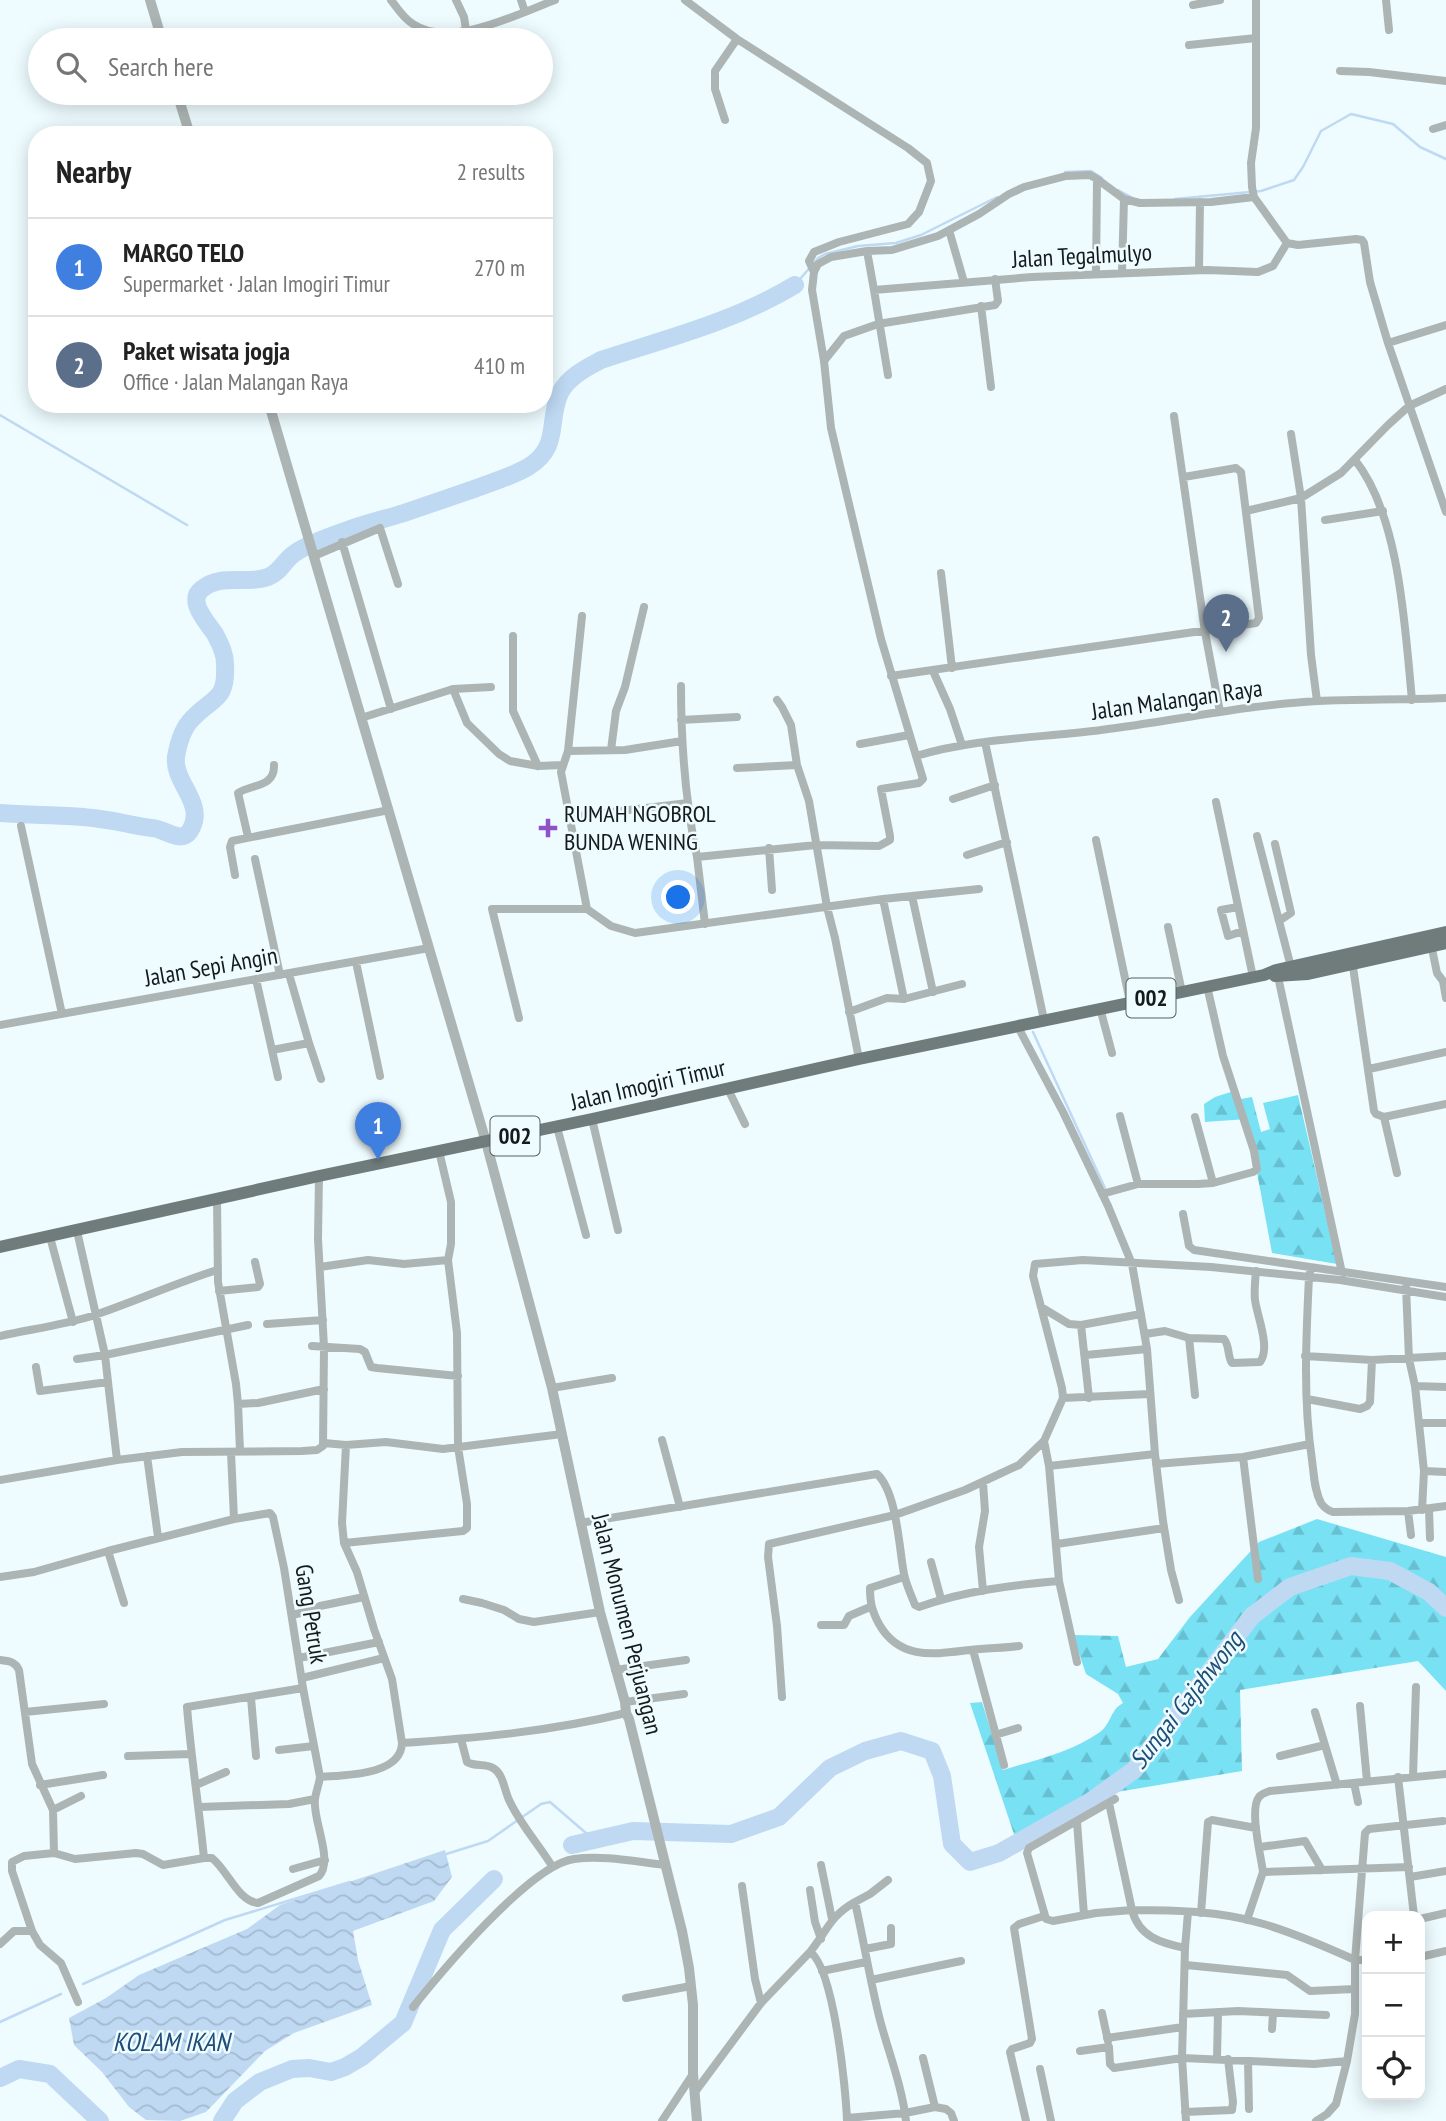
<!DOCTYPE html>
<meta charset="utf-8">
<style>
body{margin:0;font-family:"PT Sans Narrow",sans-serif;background:#f2f2f2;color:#222}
.controls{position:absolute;right:21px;bottom:21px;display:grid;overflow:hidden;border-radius:14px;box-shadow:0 4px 18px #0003}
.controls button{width:63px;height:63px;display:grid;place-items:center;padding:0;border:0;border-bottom:2px solid #e0e0e0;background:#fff;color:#222;font:35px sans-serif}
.you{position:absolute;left:679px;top:898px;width:24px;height:24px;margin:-18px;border:5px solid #fff;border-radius:50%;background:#1a73e8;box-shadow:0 0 0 10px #1a73e833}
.badge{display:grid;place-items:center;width:46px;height:46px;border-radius:50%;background:#ea580c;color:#fff;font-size:23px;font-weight:700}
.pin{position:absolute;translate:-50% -58px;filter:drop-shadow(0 2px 4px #0008)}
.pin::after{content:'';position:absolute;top:37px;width:24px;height:21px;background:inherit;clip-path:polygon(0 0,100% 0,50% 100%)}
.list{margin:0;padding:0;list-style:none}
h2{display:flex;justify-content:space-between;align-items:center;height:91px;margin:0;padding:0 28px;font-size:30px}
h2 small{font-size:23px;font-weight:400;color:#767676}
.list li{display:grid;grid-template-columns:46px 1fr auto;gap:21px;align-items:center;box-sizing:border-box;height:98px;padding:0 28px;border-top:2px solid #e0e0e0}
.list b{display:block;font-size:26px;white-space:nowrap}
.list p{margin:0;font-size:23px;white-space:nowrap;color:#767676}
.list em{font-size:23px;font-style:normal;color:#767676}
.icon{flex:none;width:38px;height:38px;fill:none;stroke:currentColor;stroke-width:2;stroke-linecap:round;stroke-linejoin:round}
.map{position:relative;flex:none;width:1446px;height:2121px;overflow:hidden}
.search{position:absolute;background:#fff;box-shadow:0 4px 18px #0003;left:28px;top:28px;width:525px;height:77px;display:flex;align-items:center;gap:18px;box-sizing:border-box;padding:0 24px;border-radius:38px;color:#767676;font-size:26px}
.panel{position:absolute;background:#fff;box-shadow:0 4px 18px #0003;left:28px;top:126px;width:525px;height:287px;border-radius:28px}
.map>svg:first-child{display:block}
.forest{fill:url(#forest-firs)}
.water{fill:url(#water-waves)}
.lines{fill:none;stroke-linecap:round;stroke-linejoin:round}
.stream{stroke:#bfd9f3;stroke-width:2.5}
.river{stroke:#bfd9f3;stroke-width:18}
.minor{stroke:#adb5b4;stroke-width:8}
.tertiary{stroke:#adb5b4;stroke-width:10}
.primary{stroke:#6f7c7b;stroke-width:12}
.poi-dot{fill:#8f51c7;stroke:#eefcff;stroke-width:2.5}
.labels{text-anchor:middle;stroke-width:5;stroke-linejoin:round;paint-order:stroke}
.shield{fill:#eefcff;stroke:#565e60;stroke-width:2}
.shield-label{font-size:23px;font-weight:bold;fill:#151b1c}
.street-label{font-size:24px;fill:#151b1c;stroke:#eefcff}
.poi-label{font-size:24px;fill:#151b1c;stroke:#eefcff;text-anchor:start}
.water-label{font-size:26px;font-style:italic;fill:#1f4d77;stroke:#eefcff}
</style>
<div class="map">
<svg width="1446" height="2121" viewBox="0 0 1446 2121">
<defs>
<pattern id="forest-firs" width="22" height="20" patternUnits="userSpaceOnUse" patternTransform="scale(1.75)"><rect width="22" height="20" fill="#78e1f4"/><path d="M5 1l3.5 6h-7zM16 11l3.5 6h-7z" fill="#67c0d1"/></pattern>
<pattern id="water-waves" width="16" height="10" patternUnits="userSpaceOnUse" patternTransform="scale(1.75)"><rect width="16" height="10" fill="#bfd9f3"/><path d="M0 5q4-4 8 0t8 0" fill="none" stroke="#a3bad0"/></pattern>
</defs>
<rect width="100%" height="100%" fill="#eefcff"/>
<path class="forest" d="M1237,1090L1241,1099L1252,1097L1261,1132L1270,1129L1263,1103L1298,1095L1337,1264L1272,1253L1247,1119L1205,1122L1204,1104L1215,1097Z
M1317,1519L1446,1557V1691L1418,1661L1240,1690L1242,1771L1093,1796L1017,1843L970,1703L982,1702L1003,1770C1035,1760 1072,1752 1100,1732C1111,1724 1110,1710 1123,1703L1118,1694L1086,1674L1073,1635L1118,1636L1126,1667L1158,1659L1190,1617L1259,1542Z"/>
<path class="water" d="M445,1850L452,1877L434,1901L353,1931L358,1960L372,2005L294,2033L265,2051L206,2112L180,2121L146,2120L129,2107L102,2072L74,2045L69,2018L106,1998L139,1975L247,1929L280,1905Z"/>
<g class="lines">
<path class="stream" d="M1065,172L1091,171L1102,178
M1118,190L1131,197
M1175,199L1261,191L1294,180L1303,167L1321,131L1351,114L1393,124L1420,147L1446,159
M795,285L818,258L825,254L858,246L896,243L921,235L997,197
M0,415L187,525
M1033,1032L1105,1188
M443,1855L488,1841L541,1804L550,1802L594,1840
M83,1984L225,1920L350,1882
M0,2022L61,1994"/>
<path class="river" d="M0,813C33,816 67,814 100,819C118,821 134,826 152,828C167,829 183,847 192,827C204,802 173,782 176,757C178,745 183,728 192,719C213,696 227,702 225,664C225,653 220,644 215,634C208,623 186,601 202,589C222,573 246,585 268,577C281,572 284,560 295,553C310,543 331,536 348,530C366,523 385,519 404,513C427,505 451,497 474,489C492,482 511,477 528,467C561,447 547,421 560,393C568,377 586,368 601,360C668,338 733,322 795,285
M572,1845L633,1831L731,1834L779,1817L830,1768L865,1751L901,1741L932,1751L942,1776L952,1844L970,1862L999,1853L1091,1801L1134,1770L1252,1616L1290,1587L1351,1566L1390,1571L1429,1592L1446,1608
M0,2078L19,2069L50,2074L100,2121
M222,2121L235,2101L260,2082L292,2069L309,2068L331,2072L345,2067L362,2057L403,2023L442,1930L494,1879"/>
<path class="minor" d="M391,0C397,8 404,19 413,24C450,49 518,14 555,0
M456,0L464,17L466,30
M521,0L525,12
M685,0L737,39L908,148L927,163L931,181L919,212L908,224L839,242L814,252L809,261L814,272
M1256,0V128L1251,163L1252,187L1254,197L1287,243
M1386,0L1389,30
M1193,5L1220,0
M1189,45L1256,38
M1340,71L1369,72L1446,81
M725,120L715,89V71L737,39
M1433,129L1446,125
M1097,179L1124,199L1140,203L1211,202L1254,197
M949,230L964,282
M1287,243L1298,245L1356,239L1362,240L1364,243L1370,282L1388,343L1446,512
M867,251L874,290
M1199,270L1200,202
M1122,273L1124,199
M981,306L991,387
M1388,343L1446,325
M824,361L844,336L878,324L995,305L998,301L995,279
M888,375L874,290L1032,277L1207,270L1258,272L1273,266L1287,243
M1174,416L1205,632L1220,712
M1291,434L1301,498L1311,655L1317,701
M1355,460C1400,516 1405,629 1412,700
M1246,511L1301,498L1341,473L1388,425L1409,406L1446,389
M1325,520L1383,511
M342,542L391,709
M314,556L380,528L398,584
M941,573L952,668
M582,616L568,751L625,750L682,741
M513,636V711L538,766
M933,671L950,709L962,745
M891,676L1256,623L1259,618L1241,472L1236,468L1184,477
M681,686C681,743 685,800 697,857L816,845L879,846L890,840V836L881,789L919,783L923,779L881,639L831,428L824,361L812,290L814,272L818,264L831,257L867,251L892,250L938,236L979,214L1009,194L1024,187L1066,176L1090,175L1097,179L1096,274
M453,689L491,687
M777,700L782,707L791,725L797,765L809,801L827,907L835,938L859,1059
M361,718L453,689L467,723L499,754L510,761L538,766L562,765
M681,720L737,717
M985,742L1044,1020
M860,744L909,735
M611,750L616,711L625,687L644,607
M568,751L561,772L587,909
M916,756C975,738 1039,738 1101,730C1173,721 1245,705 1318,701C1360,699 1403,700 1446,698
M737,768L797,765
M953,799L995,785
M1216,802L1253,977
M570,817L688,803
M21,826L62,1014
M1257,836L1291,967
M248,837L238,793C251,784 275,788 274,765
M1096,840L1130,1002
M1275,844L1291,913L1279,921
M769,848L772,890
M967,855L1007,842
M697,857L705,924
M255,859L280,975
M235,875L230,847L232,841L389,810
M912,896L933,992
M883,899L904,999
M1238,907L1221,910L1228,936L1243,931
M1168,927L1182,992
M1431,944L1437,973L1443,981L1446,998
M1352,960L1374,1111L1376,1114L1384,1117L1446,1104
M356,962L380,1076
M1277,972L1342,1273L1340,1280
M289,974L309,1043L321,1079
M256,979L278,1077
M1100,1008L1112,1053
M849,1012L887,998L904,999L962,984
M519,1018L492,909H587L611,926L635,933L883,899L979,889
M0,1025L429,948
M1017,1025L1063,1112L1108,1206L1132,1264L1147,1349L1155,1454L1163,1521L1171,1570L1179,1600
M272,1050L309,1043
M1369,1069L1446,1052
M728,1089L745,1124
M1120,1116L1138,1184
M1195,1117L1213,1183
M1384,1117L1397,1173
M592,1119L618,1230
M557,1127L586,1235
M1102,1194L1138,1184H1198L1213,1183L1253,1172L1257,1169L1254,1151L1223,1056L1207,986
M217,1199L218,1282L236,1384L238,1404L258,1403L324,1389
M1183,1214L1189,1246L1194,1250L1446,1287
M77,1231L105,1355L248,1325
M50,1237L73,1322
M320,1267L368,1260L404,1264L448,1260
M1311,1268L1309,1277C1306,1338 1303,1400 1312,1460C1314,1474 1314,1490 1321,1503C1324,1508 1327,1510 1333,1512L1408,1511L1446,1506
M1406,1287L1409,1359L1415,1386L1424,1471L1422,1510
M219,1291L258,1287L260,1284L255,1262
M1041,1307L1069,1324L1081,1325L1141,1314
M267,1324L323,1320
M1081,1325L1089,1398
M1145,1334L1165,1331L1189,1338L1224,1339C1230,1346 1227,1356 1232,1363L1260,1362C1271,1348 1257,1316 1255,1300C1254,1291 1255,1281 1256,1271
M0,1336C32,1329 64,1325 95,1315C136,1301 176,1283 217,1270
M1189,1338L1195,1395
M312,1346L360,1349L365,1352L371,1367L377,1368L458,1376
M1086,1355L1147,1349
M1305,1356L1372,1360L1446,1356
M36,1367L40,1391L108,1382L105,1355L77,1359
M108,1382L117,1460
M1415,1386L1446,1387
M552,1388L612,1378
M1063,1398L1150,1394
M1307,1399L1360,1409L1367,1406L1370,1402L1372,1360
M238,1404L240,1451
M1419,1423H1446
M662,1440L680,1507
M1044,1441L1049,1466
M324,1443L346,1445L386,1442L443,1449L562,1434
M346,1445L342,1523L344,1543L357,1572L374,1629L392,1679L402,1743C478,1738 552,1731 626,1713
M231,1452L234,1519
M147,1456L158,1537
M1243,1457L1258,1579
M1156,1464L1243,1457L1310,1444
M1424,1471L1446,1472
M0,1480L117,1460L182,1452L302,1451L317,1450L323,1446L324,1347L318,1239L319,1176
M983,1483L985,1511L979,1547L983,1591
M1429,1509L1430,1538
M1408,1511L1411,1535
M580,1523L877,1474C897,1492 899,1548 904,1574C906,1584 911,1595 915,1605L919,1607C964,1591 1012,1585 1059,1581L1049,1466L1155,1454
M344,1543L463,1531L467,1528V1504L458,1447L457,1333L448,1260L451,1244V1202L439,1151
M1057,1544L1164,1528
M931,1562L941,1599
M0,1577L34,1572L108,1551
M904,1577L870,1588C870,1603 872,1611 879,1624C900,1661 935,1654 970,1650C987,1648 1003,1648 1019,1646
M1059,1581L1077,1662
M463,1599L482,1603L504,1610L519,1619L534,1622L600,1612
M292,1615L313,1610L320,1606L364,1597
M821,1625H844L849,1616L870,1607
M973,1650L1004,1765
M299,1658L379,1642
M0,1660C8,1661 15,1661 19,1670L32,1764L53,1810L54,1853L24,1856L12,1862V1871L32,1931L40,1945L61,1963L78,2002
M615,1670L686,1660
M302,1678L384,1658
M303,1688L320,1777
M782,1697L777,1626L768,1557L769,1544L895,1515L965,1490L1019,1465L1044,1441L1063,1398L1062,1388L1033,1276L1035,1264L1083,1260L1211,1267L1340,1280L1446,1297
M251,1698L256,1756
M625,1702L684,1694
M1360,1706L1367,1781
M25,1712L104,1704
M1315,1712L1337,1785
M995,1735L1018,1728
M461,1739L467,1762C475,1767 485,1763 493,1768C504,1774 504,1791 510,1802C521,1825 539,1845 552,1866
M279,1750L314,1746
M128,1756L191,1754
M1280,1756L1325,1745
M1413,1776L1416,1687
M1398,1777L1414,1916
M1354,1783L1358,1802
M40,1785L103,1775
M196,1785L226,1772
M1115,1799L1029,1848L1027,1853L1046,1919L1053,1921L1096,1913L1132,1910C1139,1937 1161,1943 1185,1948L1182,2058L1186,2121
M1109,1803L1132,1910C1173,1910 1220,1911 1260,1923C1292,1932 1324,1946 1355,1960H1367
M199,1807L289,1804L315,1799
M53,1810L81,1796
M1077,1822L1084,1915
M1260,1847L1305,1841L1322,1870
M54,1853L75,1859L136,1853L143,1854L163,1865L204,1858C199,1807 191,1757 187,1707L303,1688L284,1568L273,1517L270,1513L234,1519L108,1551L124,1603
M204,1858H212C228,1871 238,1901 258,1903L319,1876C334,1860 312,1819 315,1799C316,1791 319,1785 320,1777C344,1775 401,1776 402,1743
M821,1865L832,1919
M1409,1867L1263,1872C1261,1856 1249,1809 1259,1797C1262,1793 1265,1793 1270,1791L1446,1774
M293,1869L325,1860
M1410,1877L1446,1871
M888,1880L870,1894L855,1902C864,1942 870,1981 880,2020C889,2054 902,2086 906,2121
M742,1886L755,1979L761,2003
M810,1890L815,1922L821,1939
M1201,1913L1208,1822L1212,1820L1256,1828
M1420,1919L1446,1913
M1247,1920L1263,1872
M0,1944L14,1931H32
M1185,1948L1188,1912
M865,1949L891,1944V1928
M810,1952C827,1931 830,1916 855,1902
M1420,1957L1446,1951
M1186,1965L1287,1975L1310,1991L1355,1989
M822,1971L866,1962
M871,1980L961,1961
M626,1998L691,1986
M413,2007C442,1971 530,1865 574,1859C604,1855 637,1862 666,1865
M1102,2013L1108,2041
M1183,2014L1238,2011L1326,2015
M1272,2029L1273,2013
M1107,2038L1183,2027
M1080,2051L1109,2047L1110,2064L1114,2068L1182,2058L1314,2064L1347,2061
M923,2058L935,2107
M1217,2058L1218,2012
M1248,2061L1249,2109
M1040,2069L1051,2121
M695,2092L761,2003L810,1952C834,1968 846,2090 847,2121
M1185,2112L1232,2110L1233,2102L1228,2059
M847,2118L905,2113L935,2107L946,2109L951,2113L954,2121
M662,2121L693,2074
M1026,2121L1010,2052L1012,2049L1030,2043L1032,2039L1014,1928L1019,1924L1044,1916
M1316,2121L1327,2114L1336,2104L1347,2061L1355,2014V1960L1365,1833L1369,1829L1443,1821"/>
<path class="tertiary" d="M150,0L162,40
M177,93L190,135
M269,404L486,1142L552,1388L600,1612L625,1702L626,1713L629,1719L682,1931L689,1968L693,2005V2074L697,2121"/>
<path class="primary" d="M1275,976L1308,974L1446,943
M0,1247L319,1176L592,1119L859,1059L1264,975L1276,970L1446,932"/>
</g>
<path class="poi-dot" d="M544.5 817.5h7v7h7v7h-7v7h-7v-7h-7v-7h7z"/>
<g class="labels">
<g class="shield">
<rect x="1126.5" y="978.5" width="49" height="39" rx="5"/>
<rect x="490.5" y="1116.5" width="49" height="39" rx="5"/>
</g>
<g class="shield-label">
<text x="1151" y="1006">002</text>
<text x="515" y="1144">002</text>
</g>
<g class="street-label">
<text transform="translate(1082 256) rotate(-3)" y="8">Jalan Tegalmulyo</text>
<text transform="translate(1177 700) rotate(-8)" y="8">Jalan Malangan Raya</text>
<text transform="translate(211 967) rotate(-10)" y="8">Jalan Sepi Angin</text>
<text transform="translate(648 1085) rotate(-13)" y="8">Jalan Imogiri Timur</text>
<text transform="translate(311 1614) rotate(81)" y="8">Gang Petruk</text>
<text transform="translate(627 1624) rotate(76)" y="8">Jalan Monumen Perjuangan</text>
</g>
<g class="poi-label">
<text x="564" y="822">RUMAH NGOBROL<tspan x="564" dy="28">BUNDA WENING</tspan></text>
</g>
<g class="water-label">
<text transform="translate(1186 1700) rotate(-52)" y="9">Sungai Gajahwong</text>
<text x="171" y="2051">KOLAM IKAN</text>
</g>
</g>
</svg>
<div class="controls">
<button>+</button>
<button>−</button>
<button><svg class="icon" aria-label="locate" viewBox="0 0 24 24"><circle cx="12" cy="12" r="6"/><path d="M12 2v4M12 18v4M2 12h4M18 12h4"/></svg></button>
</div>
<div class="you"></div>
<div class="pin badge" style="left:378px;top:1160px;background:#3f7fe0">1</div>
<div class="pin badge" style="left:1226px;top:652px;background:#5c6f8a">2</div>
<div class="search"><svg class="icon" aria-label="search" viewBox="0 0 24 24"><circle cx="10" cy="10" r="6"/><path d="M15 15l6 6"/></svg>Search here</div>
<section class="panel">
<h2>Nearby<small>2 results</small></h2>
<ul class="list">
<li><span class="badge" style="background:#3f7fe0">1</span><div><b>MARGO TELO</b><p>Supermarket · Jalan Imogiri Timur</p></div><em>270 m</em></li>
<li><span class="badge" style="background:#5c6f8a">2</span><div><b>Paket wisata jogja</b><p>Office · Jalan Malangan Raya</p></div><em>410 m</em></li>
</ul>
</section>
</div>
